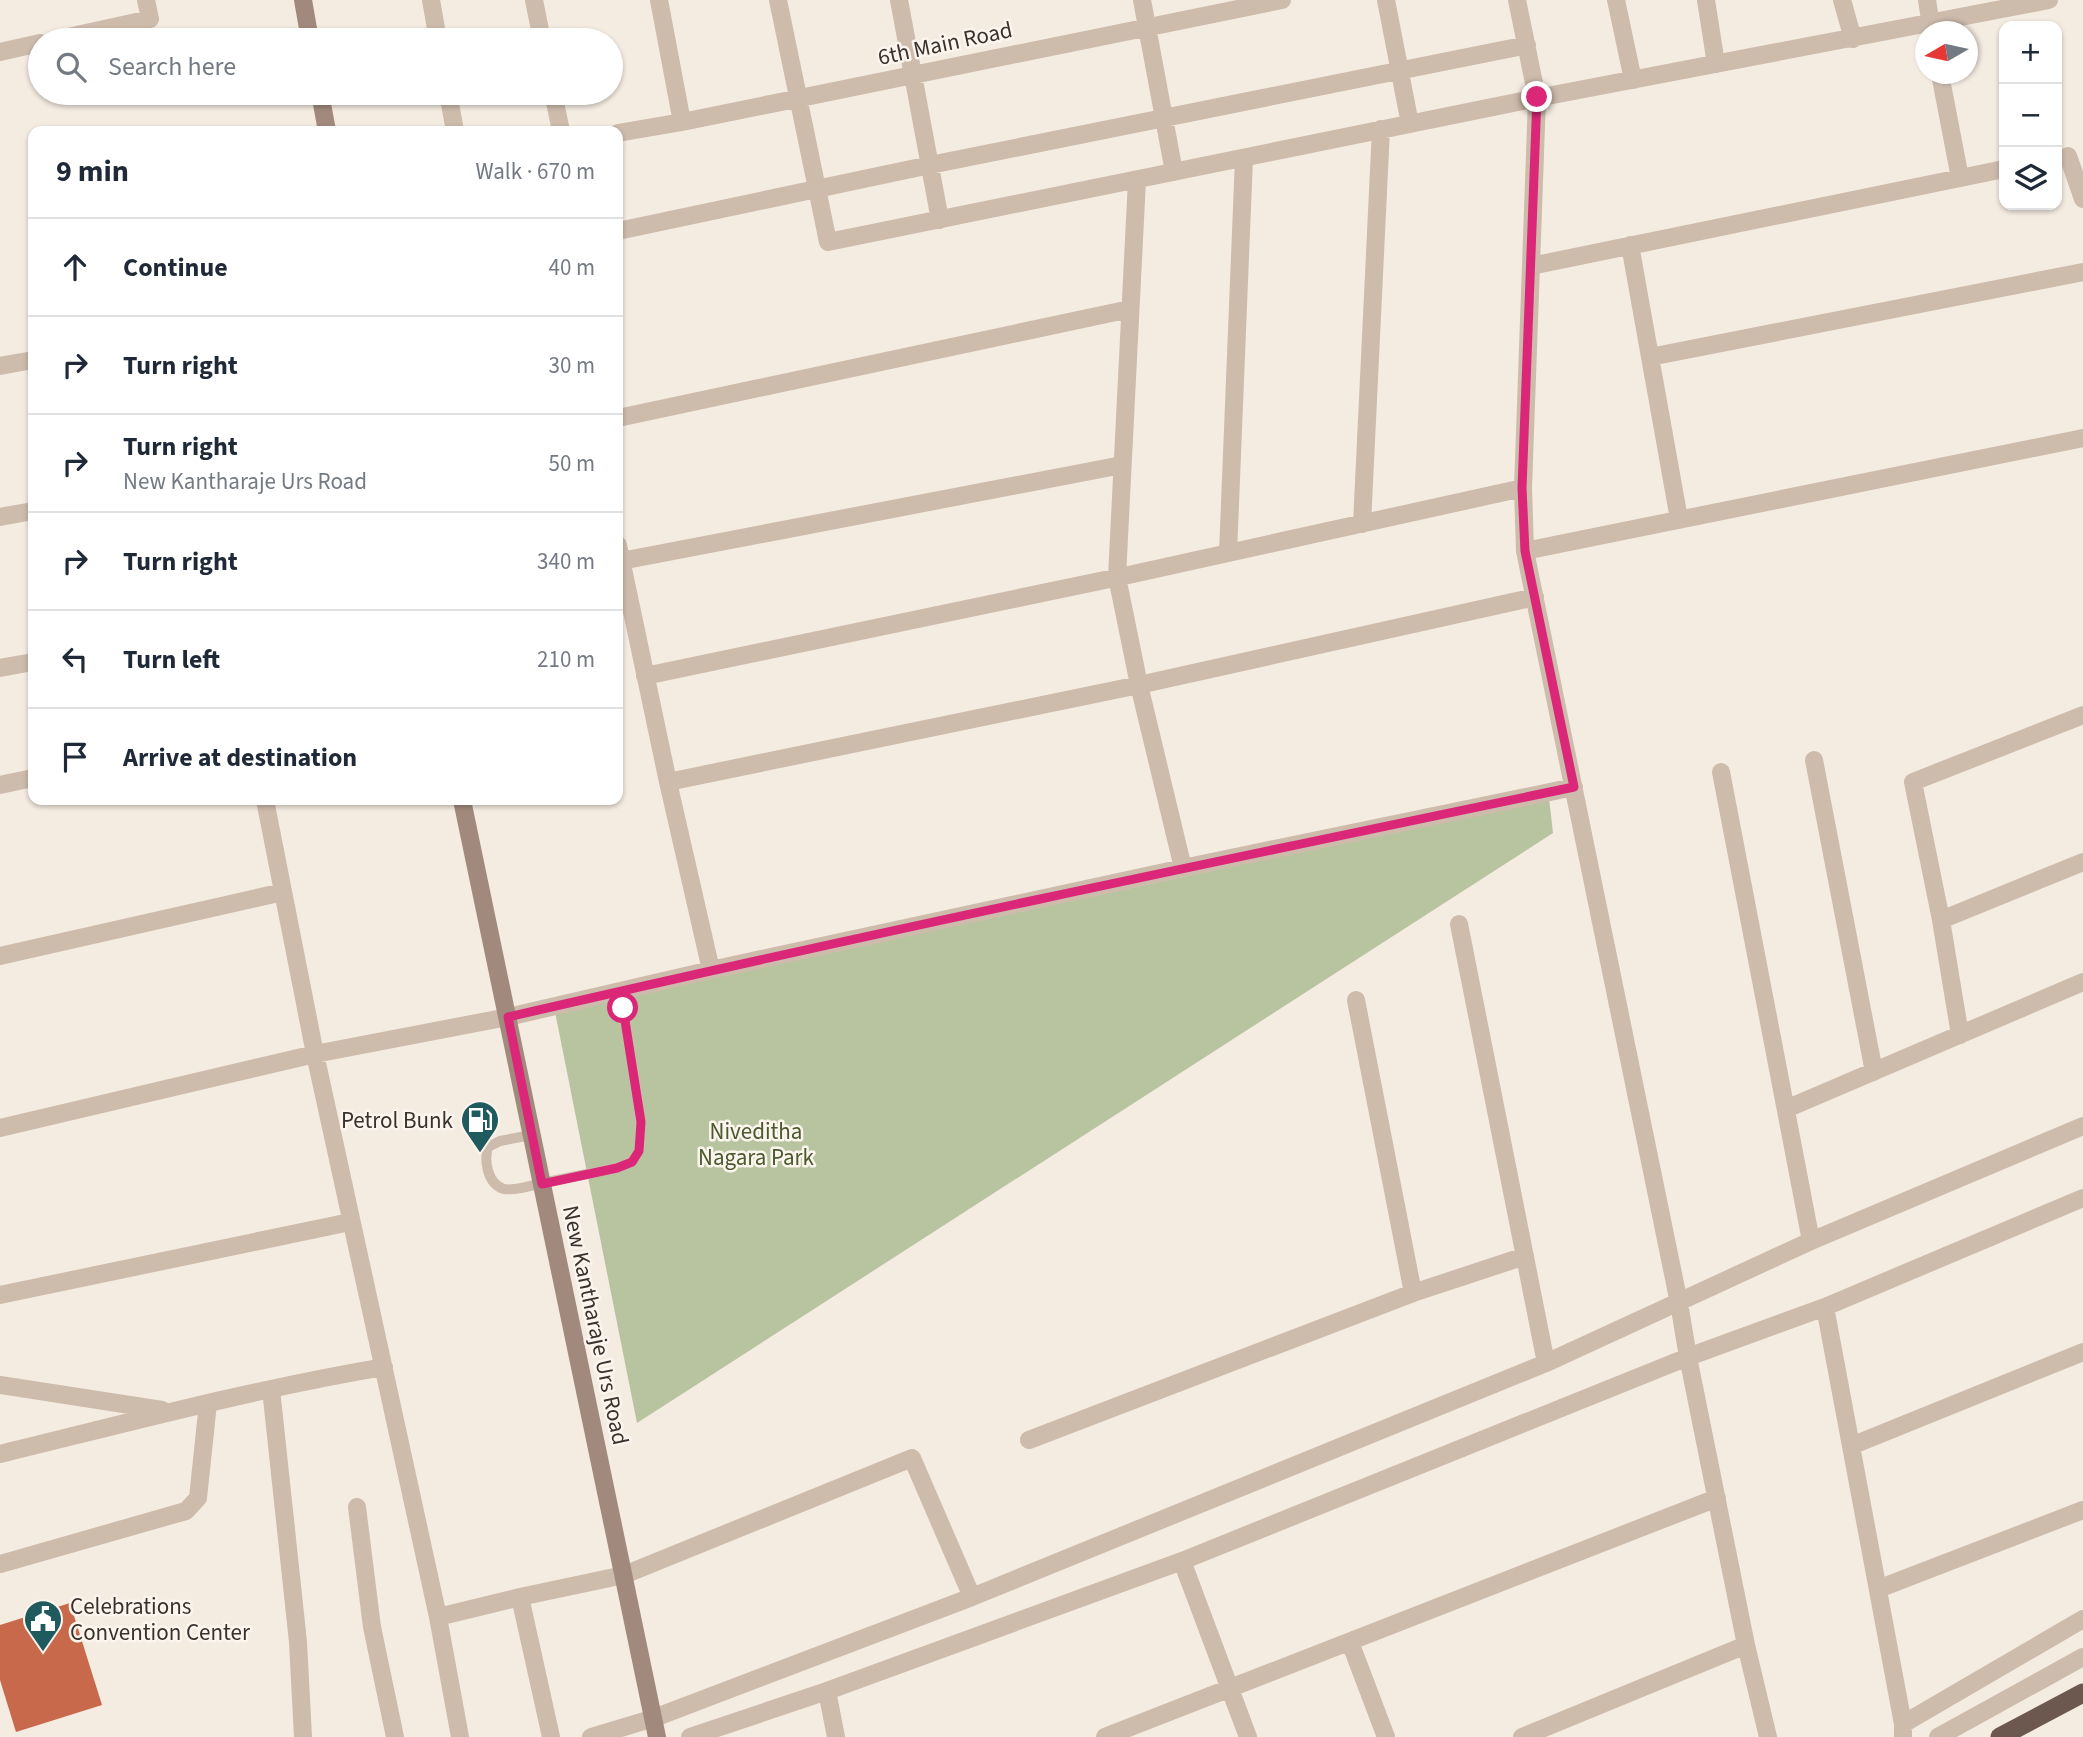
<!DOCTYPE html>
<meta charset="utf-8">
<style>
body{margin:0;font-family:"Source Sans 3",sans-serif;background:#f2f2f3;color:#1f2937}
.controls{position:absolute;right:21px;top:21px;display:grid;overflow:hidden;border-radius:14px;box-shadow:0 2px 5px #0004}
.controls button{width:63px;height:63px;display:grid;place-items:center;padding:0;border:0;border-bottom:2px solid #e0e1e3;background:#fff;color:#1f2937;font:35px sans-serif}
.compass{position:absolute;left:1915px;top:21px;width:63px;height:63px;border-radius:50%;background:#fff;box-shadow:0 2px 5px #0004;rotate:261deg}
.stop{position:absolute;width:21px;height:21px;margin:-16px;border:5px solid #db2777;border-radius:50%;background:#fff}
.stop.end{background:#db2777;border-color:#fff;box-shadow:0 2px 7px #0008}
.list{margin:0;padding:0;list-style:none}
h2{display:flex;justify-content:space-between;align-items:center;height:91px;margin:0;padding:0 28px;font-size:30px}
h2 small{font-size:23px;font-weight:400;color:#747a83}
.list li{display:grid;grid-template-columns:46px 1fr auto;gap:21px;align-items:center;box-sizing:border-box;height:98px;padding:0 28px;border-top:2px solid #e0e1e3}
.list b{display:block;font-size:26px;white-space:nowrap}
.list p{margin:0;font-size:23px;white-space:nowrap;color:#747a83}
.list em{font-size:23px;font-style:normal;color:#747a83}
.icon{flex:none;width:38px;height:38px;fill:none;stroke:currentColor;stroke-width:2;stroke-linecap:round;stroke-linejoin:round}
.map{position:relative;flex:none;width:2083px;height:1737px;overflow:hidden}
.search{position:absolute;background:#fff;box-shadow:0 2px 5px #0004;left:28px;top:28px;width:595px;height:77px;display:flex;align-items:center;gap:18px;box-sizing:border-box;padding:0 24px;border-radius:38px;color:#747a83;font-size:26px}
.panel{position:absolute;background:#fff;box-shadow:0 2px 5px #0004;left:28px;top:126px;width:595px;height:679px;border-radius:14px}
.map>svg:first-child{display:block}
.green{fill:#b8c4a0}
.building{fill:#c8694b}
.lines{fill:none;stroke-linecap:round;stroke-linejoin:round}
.service{stroke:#cdbbac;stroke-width:10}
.minor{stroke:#cdbbac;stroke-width:18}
.tertiary{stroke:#cdbbac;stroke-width:18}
.secondary{stroke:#a18a7d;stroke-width:18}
.trunk{stroke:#6c584f;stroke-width:19}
.route{stroke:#db2777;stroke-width:9}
.labels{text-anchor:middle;stroke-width:5;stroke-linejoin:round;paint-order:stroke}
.street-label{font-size:23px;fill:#3b302b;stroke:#fbf5ee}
.poi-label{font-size:23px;fill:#3b302b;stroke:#fbf5ee;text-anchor:end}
.park-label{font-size:23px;fill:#4a5a2e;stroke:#fbf5ee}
</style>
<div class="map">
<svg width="2083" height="1737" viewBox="0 0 2083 1737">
<rect width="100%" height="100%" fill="#f4ebe1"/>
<path class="green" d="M1549,798L1553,833L637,1423L555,1012Z"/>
<path class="building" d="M70,1603L102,1705L16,1732L0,1680V1625Z"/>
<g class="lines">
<path class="service" d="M531,1135L500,1141L488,1147C484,1160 487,1184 504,1189C515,1191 531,1186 542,1183C567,1178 592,1173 617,1168C626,1164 634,1162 638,1152C647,1133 627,1034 623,1008"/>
<path class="minor" d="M431,0L438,40
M534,0L542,40
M659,0L682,122
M778,0L828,242L1537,98L2049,0
M899,0L940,220
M1142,0L1174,172
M1386,0L1410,124
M1517,0L1537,98L1523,488L1525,551L1679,1303L1688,1357L1746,1645L1768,1737
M1616,0L1633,80
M1706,0L1716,64
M1842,0L1853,39
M1927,0L1932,32
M54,40L150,19L146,0
M0,52L40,43
M1940,74L1960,178
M448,93L455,131
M553,93L561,131
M618,133L682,122L1282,0
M2068,156L2083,199
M1137,180L1117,577L1139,685L1183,868
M618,231L930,165L1527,45
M1630,245L1679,519
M1531,266L2004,169
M1650,357L2083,272
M0,366L33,360
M618,418L1130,309
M0,517L33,511
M1362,524L1381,129
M618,545L668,782L711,970
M1525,551L2083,438
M1228,553L1244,158
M621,561L1122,465
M0,668L33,662
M645,676L1124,576L1523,488
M1814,760L1874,1072
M1721,772L1811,1241
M668,782L1139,685L1535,597
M0,785L33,778
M265,800L315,1054L438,1617L460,1737
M1941,920L2083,862
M1459,924L1546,1363L1811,1241L2083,1126
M0,956L283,892
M1356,1000L1413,1293L1525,1256
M1960,1035L1941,920L1913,782L2083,715
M1786,1109L2083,982
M0,1128L315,1054L508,1017L711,970L1183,868L1574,787
M0,1295L350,1222
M1825,1307L1903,1724V1737
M0,1385L162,1410
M271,1389L298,1642L303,1737
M1029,1440L1413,1293
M1851,1446L2083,1352
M0,1454C127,1423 254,1389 384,1367
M357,1507L372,1627L395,1737
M1182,1561L1248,1737
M0,1564L186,1511L198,1498L208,1403
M1878,1589L2083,1510
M520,1597L551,1737
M438,1617L520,1597L624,1575L912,1458L972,1597
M1350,1642L1386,1737
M827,1691L836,1737
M1903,1724L2083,1619
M591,1737L654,1718L972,1597L1546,1363
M690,1737L827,1691L1182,1561L1688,1357L1825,1307L2083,1198
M1105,1737L1717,1498
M1522,1737L1746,1645"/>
<path class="tertiary" d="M1938,1737L2083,1657"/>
<path class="secondary" d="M303,0L310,40
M320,93L327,131
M462,800L657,1737"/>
<path class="trunk" d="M2000,1737L2083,1693"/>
</g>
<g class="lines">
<path class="route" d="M623,1008L641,1122L639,1151L632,1162L617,1168L542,1184L508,1017C862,935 1218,861 1574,787L1525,551L1522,488L1537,97"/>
</g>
<defs>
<symbol id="fuel-pin" viewBox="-11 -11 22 30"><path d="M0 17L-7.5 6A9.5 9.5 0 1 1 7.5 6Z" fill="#1f5a5e" stroke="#fbf5ee"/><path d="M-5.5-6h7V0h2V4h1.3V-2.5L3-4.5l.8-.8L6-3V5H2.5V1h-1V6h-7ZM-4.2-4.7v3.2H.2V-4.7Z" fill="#fff"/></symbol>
<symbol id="civic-pin" viewBox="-11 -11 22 30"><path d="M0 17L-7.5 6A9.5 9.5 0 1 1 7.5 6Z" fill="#1f5a5e" stroke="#fbf5ee"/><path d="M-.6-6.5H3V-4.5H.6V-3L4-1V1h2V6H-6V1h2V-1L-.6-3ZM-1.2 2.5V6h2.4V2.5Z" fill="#fff"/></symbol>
</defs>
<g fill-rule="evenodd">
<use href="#fuel-pin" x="458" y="1098" width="44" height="60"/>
<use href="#civic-pin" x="21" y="1597" width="44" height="60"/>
</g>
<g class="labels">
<g class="street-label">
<text transform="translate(945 43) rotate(-12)" y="8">6th Main Road</text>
<text transform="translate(596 1325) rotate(78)" y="8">New Kantharaje Urs Road</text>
</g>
<g class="poi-label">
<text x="453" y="1128">Petrol Bunk</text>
<text x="70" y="1614" text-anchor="start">Celebrations<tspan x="70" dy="26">Convention Center</tspan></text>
</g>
<g class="park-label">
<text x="756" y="1139">Niveditha<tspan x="756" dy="26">Nagara Park</tspan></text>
</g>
</g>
</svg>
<div class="controls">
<button>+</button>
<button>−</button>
<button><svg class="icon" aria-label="layers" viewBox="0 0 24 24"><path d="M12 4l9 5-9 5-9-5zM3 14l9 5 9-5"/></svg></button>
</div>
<svg class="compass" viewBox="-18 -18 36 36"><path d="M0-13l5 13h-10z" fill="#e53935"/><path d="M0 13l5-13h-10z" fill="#747a83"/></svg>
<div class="stop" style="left:623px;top:1008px"></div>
<div class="stop end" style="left:1537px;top:97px"></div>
<div class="search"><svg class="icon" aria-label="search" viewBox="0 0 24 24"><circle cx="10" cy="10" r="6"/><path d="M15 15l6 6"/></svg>Search here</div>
<section class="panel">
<h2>9 min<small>Walk · 670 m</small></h2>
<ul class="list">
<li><svg class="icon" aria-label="ahead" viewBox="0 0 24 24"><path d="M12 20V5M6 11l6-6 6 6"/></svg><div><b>Continue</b></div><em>40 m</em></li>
<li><svg class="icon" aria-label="right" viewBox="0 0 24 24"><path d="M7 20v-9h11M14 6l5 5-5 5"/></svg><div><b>Turn right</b></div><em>30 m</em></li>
<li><svg class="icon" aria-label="right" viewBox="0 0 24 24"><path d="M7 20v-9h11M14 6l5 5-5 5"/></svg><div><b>Turn right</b><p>New Kantharaje Urs Road</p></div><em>50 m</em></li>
<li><svg class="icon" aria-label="right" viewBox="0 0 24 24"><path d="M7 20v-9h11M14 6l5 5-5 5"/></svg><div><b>Turn right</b></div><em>340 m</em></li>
<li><svg class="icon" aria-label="left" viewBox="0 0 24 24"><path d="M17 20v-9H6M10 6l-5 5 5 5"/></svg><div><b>Turn left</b></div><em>210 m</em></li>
<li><svg class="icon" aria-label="arrive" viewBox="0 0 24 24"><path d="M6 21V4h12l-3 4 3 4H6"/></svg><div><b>Arrive at destination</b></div></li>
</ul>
</section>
</div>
